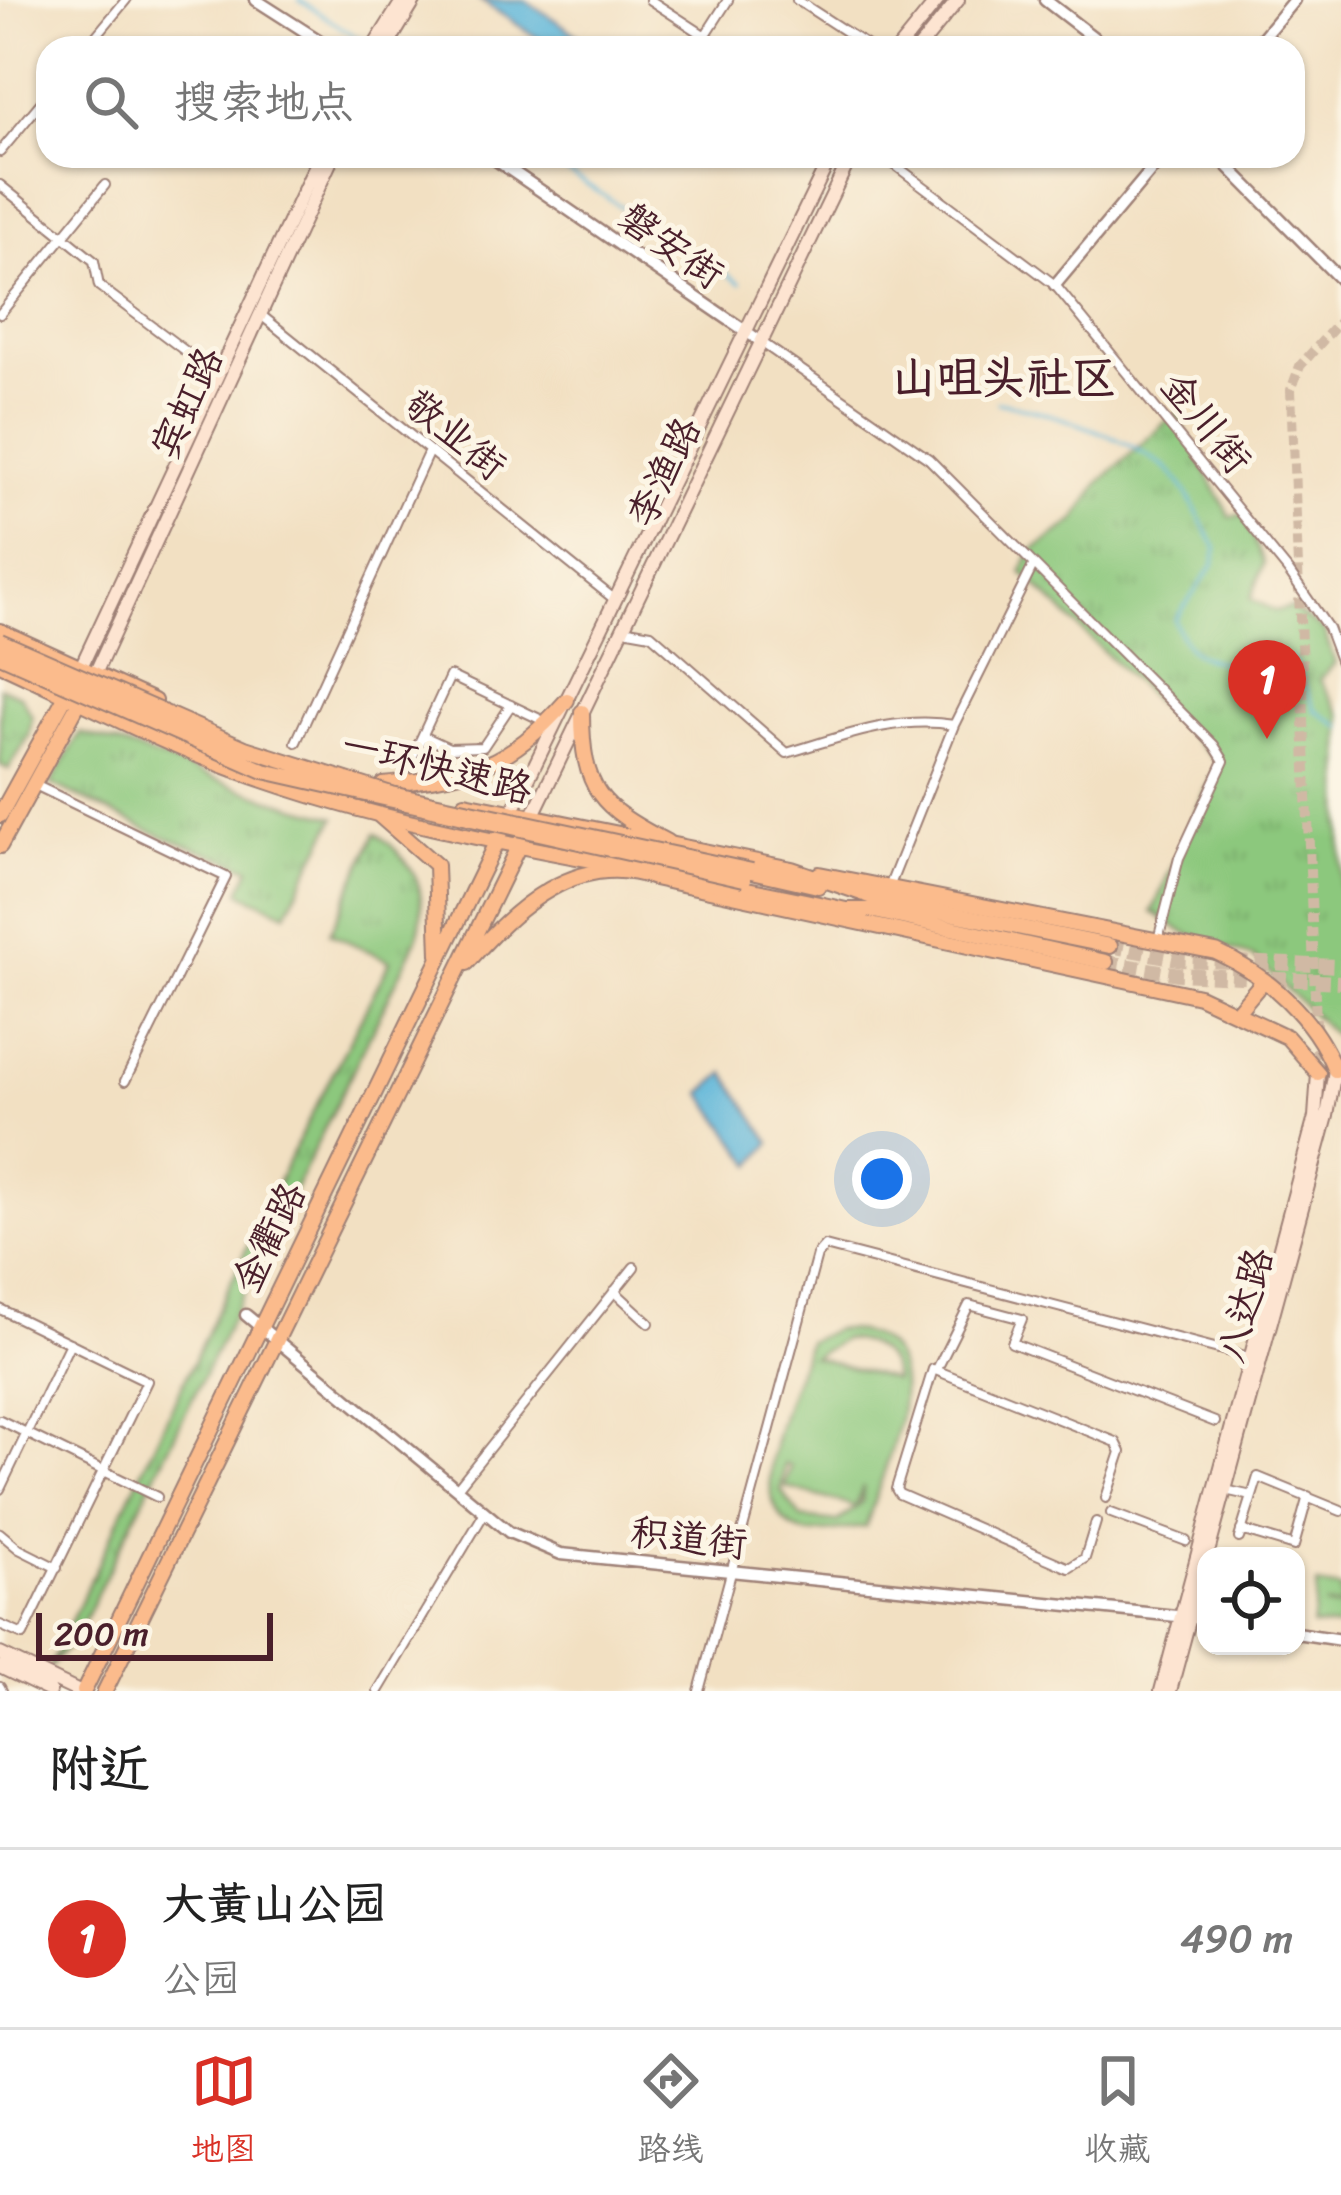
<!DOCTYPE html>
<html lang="zh">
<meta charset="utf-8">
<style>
body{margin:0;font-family:Sriracha,"LXGW WenKai TC",sans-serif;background:#f6f6f6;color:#222}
.controls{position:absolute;right:36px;bottom:36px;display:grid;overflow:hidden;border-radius:24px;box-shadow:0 3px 9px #0004}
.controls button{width:108px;height:108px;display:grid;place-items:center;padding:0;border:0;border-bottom:3px solid #e0e0e0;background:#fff;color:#222;font:60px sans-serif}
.scale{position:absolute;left:36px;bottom:30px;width:237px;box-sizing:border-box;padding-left:12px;border:6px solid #4a1f2b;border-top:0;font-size:33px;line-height:42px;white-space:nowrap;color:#4a1f2b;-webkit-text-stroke:9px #fcf5e5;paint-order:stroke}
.you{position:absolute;left:882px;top:1179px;width:42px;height:42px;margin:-30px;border:9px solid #fff;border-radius:50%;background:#1a73e8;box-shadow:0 0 0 18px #1a73e833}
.badge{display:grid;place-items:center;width:78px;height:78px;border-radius:50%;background:#d93025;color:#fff;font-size:39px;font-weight:700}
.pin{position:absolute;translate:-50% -99px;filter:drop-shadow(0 3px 6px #0008)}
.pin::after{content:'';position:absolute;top:63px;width:42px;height:36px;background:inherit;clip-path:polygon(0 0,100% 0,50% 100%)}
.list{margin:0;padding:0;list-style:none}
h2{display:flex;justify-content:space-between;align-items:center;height:156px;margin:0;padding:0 48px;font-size:51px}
h2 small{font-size:39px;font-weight:400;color:#767676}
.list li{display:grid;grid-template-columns:78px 1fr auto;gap:36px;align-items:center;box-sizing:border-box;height:180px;padding:0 48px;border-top:3px solid #e0e0e0}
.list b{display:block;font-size:45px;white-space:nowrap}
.list p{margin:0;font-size:39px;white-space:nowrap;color:#767676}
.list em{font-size:39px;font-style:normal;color:#767676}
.icon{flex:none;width:66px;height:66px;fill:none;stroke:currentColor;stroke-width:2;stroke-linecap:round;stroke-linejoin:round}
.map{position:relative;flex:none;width:1341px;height:1691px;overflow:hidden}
.search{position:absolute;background:#fff;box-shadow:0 3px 9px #0004;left:36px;right:36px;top:36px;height:132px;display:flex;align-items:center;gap:30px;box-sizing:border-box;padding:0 42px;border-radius:36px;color:#767676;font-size:45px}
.sheet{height:336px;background:#fff}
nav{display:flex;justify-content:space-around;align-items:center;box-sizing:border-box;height:168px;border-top:3px solid #e0e0e0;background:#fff;font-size:33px;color:#767676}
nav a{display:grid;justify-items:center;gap:6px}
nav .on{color:#d93025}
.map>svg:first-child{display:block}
.grass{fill:url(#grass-tufts);stroke:#6b7454;stroke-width:3}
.pitch{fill:#8cc87d;stroke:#6b7454;stroke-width:3;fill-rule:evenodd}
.water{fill:#5bb5d9;stroke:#526a82;stroke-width:3}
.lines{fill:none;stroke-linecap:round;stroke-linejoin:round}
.stream{stroke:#5bb5d9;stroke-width:3}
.tertiary-tunnel{stroke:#d0b9a4;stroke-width:10;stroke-dasharray:10 5;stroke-linecap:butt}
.trunk-tunnel{stroke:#d0b9a4;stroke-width:14;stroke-dasharray:14 7;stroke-linecap:butt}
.minor-casing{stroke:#9e8076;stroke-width:12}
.tertiary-casing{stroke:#9e8076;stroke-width:15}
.secondary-casing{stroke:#9e8076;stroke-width:16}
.primary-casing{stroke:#9e8076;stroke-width:18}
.trunk-casing{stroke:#9e8076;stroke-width:18}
.minor{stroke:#fff;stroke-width:8}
.tertiary{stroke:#fff;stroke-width:10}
.secondary{stroke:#fde4d1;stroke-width:12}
.primary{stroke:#fbbb8c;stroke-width:14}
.trunk{stroke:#fbbb8c;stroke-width:14}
.trunk-bridge-casing{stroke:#9e8076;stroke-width:18;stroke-linecap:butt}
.trunk-bridge{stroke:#fbbb8c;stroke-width:14}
.labels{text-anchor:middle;stroke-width:10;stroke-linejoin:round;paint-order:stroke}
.street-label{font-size:39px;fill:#4a1f2b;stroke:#fcf5e5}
.quarter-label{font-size:45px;font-weight:bold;fill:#4a1f2b;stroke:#fcf5e5}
</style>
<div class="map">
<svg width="1341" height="1691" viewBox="0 0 1341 1691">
<defs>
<pattern id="grass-tufts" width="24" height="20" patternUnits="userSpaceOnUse" patternTransform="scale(3)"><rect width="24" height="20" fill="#8cc87d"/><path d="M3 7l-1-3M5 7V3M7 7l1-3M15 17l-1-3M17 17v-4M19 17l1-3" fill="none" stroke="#7aab6c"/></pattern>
</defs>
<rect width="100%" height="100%" fill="#fcf5e5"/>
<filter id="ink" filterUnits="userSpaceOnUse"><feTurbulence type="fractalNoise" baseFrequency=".00833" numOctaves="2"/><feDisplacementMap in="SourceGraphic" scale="24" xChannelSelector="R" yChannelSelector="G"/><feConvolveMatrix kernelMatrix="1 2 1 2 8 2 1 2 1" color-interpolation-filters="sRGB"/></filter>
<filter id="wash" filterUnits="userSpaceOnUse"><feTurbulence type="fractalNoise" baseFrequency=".004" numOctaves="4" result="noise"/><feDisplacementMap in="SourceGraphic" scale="48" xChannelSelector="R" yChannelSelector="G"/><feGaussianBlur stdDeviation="2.7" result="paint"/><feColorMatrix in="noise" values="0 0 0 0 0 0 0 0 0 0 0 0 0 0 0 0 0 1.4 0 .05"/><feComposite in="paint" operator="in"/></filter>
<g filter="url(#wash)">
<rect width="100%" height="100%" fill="#f2e0c2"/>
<path class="grass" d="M1176,413L1230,517L1244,514L1264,563L1251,599L1276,611L1291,608L1324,631L1335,663L1320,680L1341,715V1042L1255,958L1185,933L1152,912L1218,763L1022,572L1031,552L1075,521L1099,483Z
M0,687L20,695L32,716L29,736L9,769L0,765Z
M80,733C166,754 248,799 336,817L286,913L240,892L250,868L157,834L51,784Z
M376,833C415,862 431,893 416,941L76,1637L49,1668L284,1169L390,961L330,933Z"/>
<path class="pitch" d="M835,1329C952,1332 885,1459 866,1527L809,1534C730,1514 793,1391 808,1342ZM843,1339C868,1340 891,1353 894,1380L813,1357ZM785,1464L791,1466L785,1487L856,1507L863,1486L862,1502L838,1522L801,1518L781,1490Z
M1317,1585L1341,1589V1607L1324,1606L1341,1609V1628L1312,1626Z"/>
<path class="water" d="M480,0H525L579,36L571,48H553Z
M725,1073L771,1143L753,1165L702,1093Z"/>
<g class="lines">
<path class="stream" d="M299,0L361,40
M542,156L741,283
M997,402C1045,409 1150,443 1179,482C1194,502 1203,527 1217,549L1214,564L1175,620C1190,677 1245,663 1293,659L1315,710L1341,727"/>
</g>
</g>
<g filter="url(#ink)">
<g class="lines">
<path class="tertiary-tunnel" d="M1318,1073L1291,390L1300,366L1341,320"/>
<path class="trunk-tunnel" d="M1110,946L1182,960L1341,966
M1106,962L1179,974L1341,982"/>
<defs>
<path id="minor" d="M650,0L724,48
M797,0L871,48
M705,36L728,0
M86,48L126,0
M0,152L48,94
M883,156L1055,285L1289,572L1328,628L1341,663
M0,185L94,261L99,286L217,375
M0,314L105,185
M261,315L614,599
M761,342L929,459L1214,745L1224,761L1179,858L1158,940
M623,629L651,634L787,753C842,737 896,715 954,725
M423,736L449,748L483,747L511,705
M296,742L429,451
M401,782L450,676L548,723
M35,785L226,877L125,1081
M890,885L954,725L1034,564
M614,1291L649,1323
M0,1309L147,1381L23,1635L0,1625
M938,1367L969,1305L1022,1319L1012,1343L1215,1422
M0,1420L157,1497
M458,1487L634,1267
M0,1489L70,1343
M1225,1490L1252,1496
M1111,1513L1186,1541
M1096,1522L1085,1558L1069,1568L899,1494L896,1489L933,1369L1116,1442L1121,1452L1106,1498
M1241,1530L1294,1546L1308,1496
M0,1533L19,1549L57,1568
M1239,1538L1258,1477L1341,1511
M0,1687L2,1691
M378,1691L485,1512
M699,1691L817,1255L825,1246L1249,1357"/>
<path id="tertiary" d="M256,0L331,48
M1045,0L1107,48
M1254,48L1294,0
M490,156L760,341
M1218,156L1341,280
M1055,285L1163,156
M246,1315L509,1532L561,1554L1206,1619
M1296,1633L1341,1640"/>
<path id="secondary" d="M373,48L403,0
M386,48L415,0
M899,48L938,0
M919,48L958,0
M81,667L320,156
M95,674L333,156
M512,812L831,156
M533,815L851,156
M1207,1556L1327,1116L1335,1070
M0,1654L77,1691
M0,1667L50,1691
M1161,1691L1315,1117L1318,1073
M1170,1691L1206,1558"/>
<path id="primary" d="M582,712C582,791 600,807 667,842
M383,785C470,776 507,768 567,700
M0,815L70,688
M380,816L436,865L439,955
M0,846L84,693
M819,874L1216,952C1267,975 1314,1017 1335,1070
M467,963C514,908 578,850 654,878L1199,996L1287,1037L1318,1073
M1238,1011L1264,980
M84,1691L509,816
M105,1691L522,839"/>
<path id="trunk" d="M0,631L154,701
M0,664C77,699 154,740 233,769C430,843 643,863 846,910H870L1106,962
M465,803L792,869L876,898L1110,946
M752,871L818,886"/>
</defs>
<use href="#minor" class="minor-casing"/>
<use href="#tertiary" class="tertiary-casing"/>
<use href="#secondary" class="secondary-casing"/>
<use href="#primary" class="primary-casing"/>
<use href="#trunk" class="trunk-casing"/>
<use href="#minor" class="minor"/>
<use href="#tertiary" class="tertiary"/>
<use href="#secondary" class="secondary"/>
<use href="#primary" class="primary"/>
<use href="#trunk" class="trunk"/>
<defs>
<path id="trunk-bridge" d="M0,641L245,748L391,794L752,871
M0,655L264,771L744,879"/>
</defs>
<use href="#trunk-bridge" class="trunk-bridge-casing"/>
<use href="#trunk-bridge" class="trunk-bridge"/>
</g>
</g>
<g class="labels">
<g class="street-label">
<text transform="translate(672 245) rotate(35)" y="14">磐安街</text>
<text transform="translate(186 402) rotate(-65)" y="14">宾虹路</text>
<text transform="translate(1207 422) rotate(51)" y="14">金川街</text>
<text transform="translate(456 434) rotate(39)" y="14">敬业街</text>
<text transform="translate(663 472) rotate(-64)" y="14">李渔路</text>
<text transform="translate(437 766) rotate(14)" y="14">一环快速路</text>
<text transform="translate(268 1237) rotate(-64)" y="14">金衢路</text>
<text transform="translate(1244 1305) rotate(-75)" y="14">八达路</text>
<text transform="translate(689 1537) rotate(6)" y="14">积道街</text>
</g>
<g class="quarter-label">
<text x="1004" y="393">山咀头社区</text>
</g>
</g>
</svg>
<div class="controls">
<button><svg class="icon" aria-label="locate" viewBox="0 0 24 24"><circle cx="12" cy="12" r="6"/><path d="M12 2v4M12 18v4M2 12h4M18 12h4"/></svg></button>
</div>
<div class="scale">200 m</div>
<div class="you"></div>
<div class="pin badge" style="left:1267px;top:739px">1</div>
<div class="search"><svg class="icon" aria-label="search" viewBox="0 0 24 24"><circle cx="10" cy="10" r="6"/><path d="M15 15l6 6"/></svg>搜索地点</div>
</div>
<section class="sheet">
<h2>附近<small></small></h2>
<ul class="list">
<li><span class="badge">1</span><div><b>大黄山公园</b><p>公园</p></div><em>490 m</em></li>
</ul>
</section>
<nav>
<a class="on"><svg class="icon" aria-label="map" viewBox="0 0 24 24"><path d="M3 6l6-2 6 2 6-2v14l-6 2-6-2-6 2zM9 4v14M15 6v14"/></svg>地图</a>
<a><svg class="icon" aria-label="directions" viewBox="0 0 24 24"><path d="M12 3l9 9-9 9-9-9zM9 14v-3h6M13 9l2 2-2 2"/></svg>路线</a>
<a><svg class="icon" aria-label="saved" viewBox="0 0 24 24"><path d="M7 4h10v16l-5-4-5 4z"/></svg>收藏</a>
</nav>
